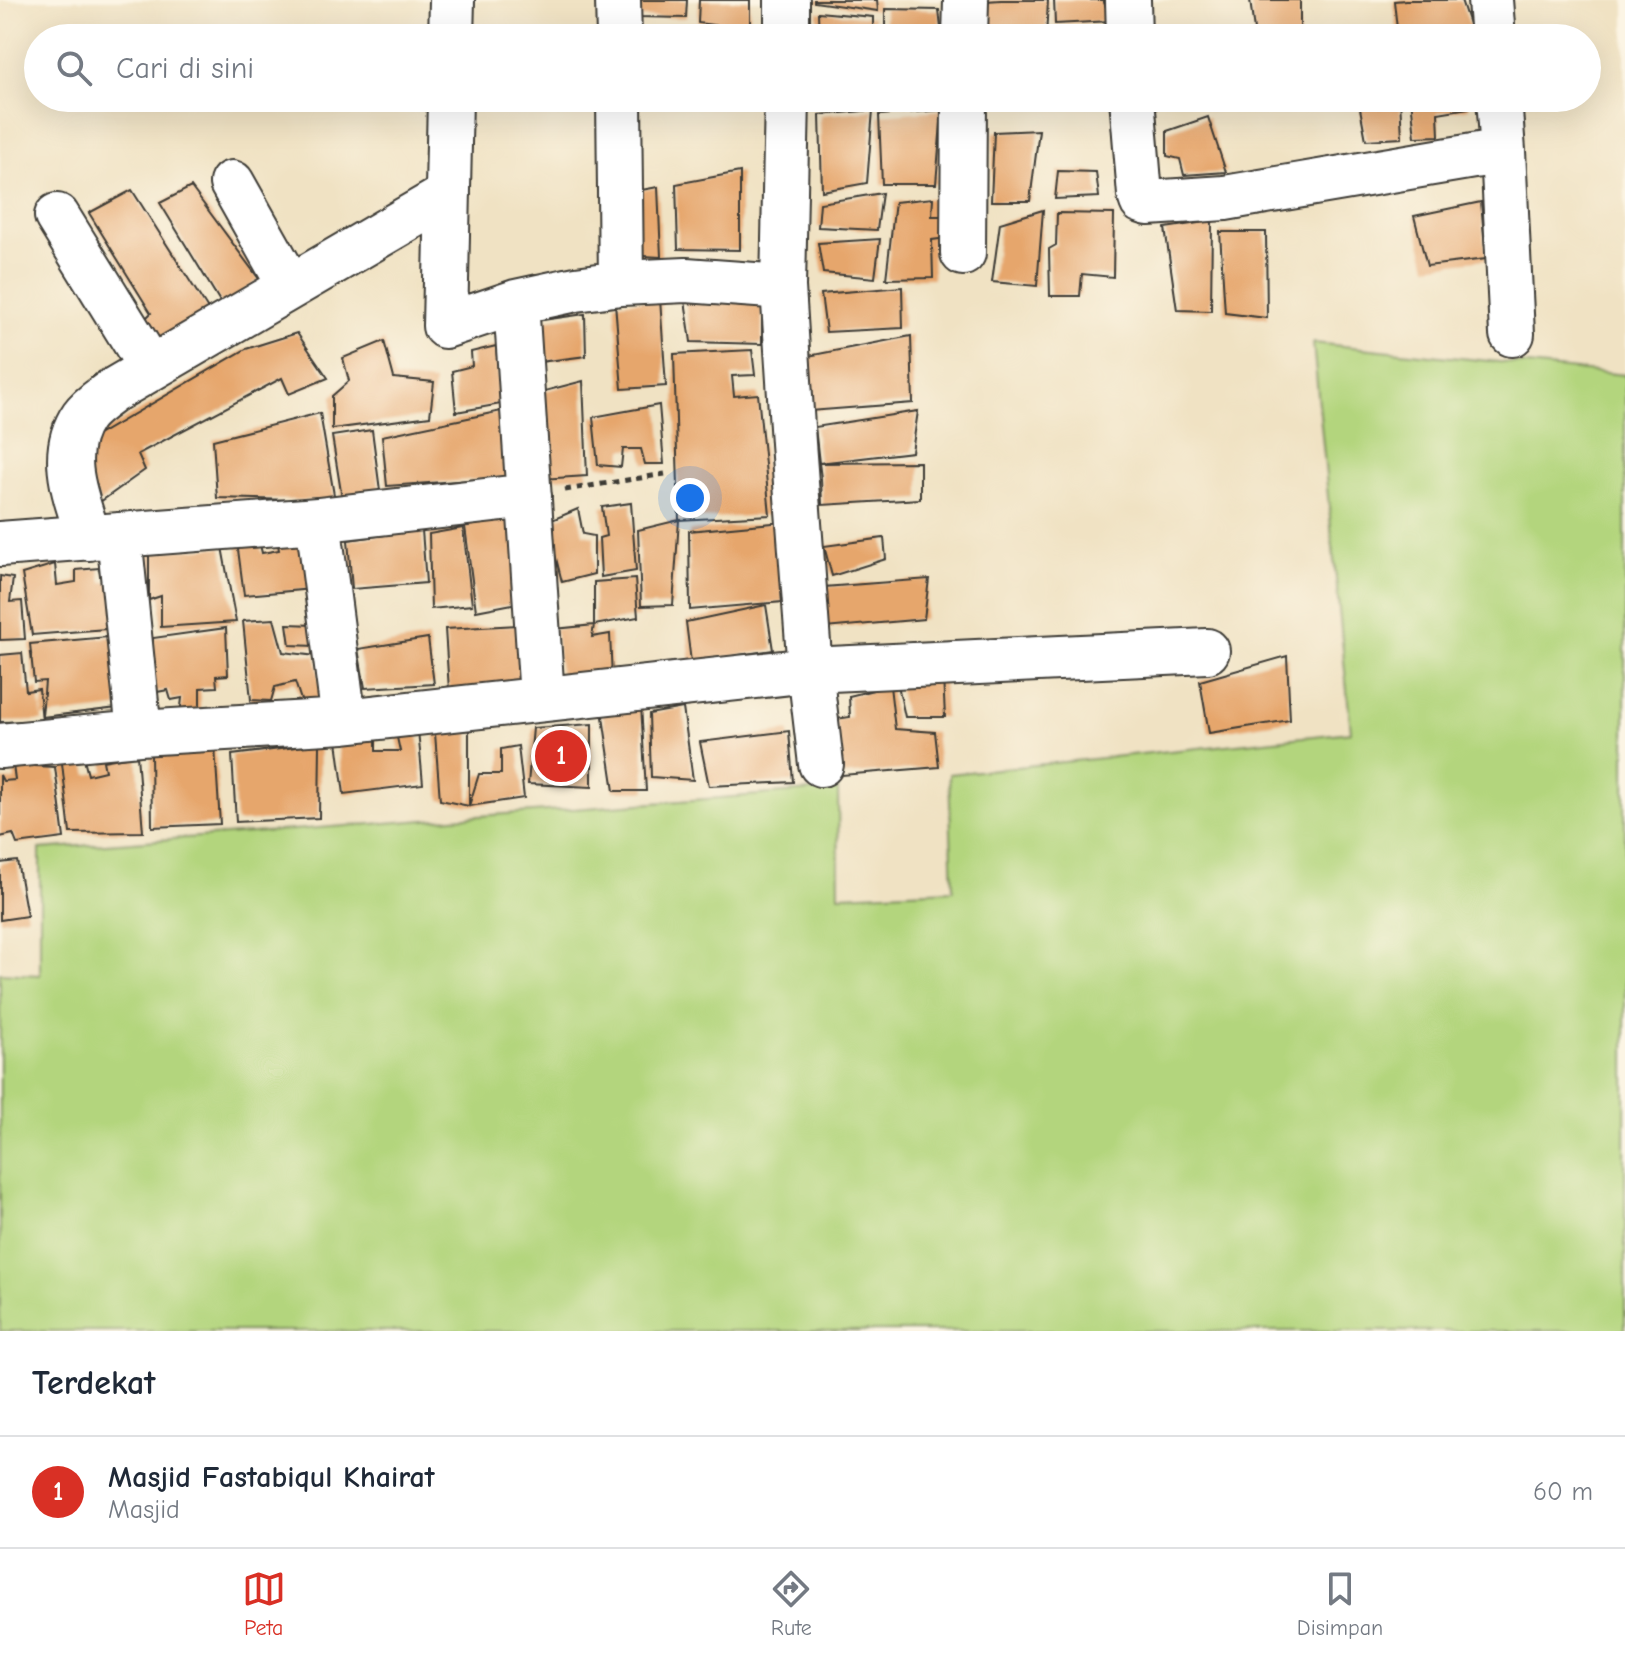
<!DOCTYPE html>
<html lang="id">
<style>
body{margin:0;font-family:"Comic Neue",sans-serif;background:#f6f6f7;color:#1f2937}
.you{position:absolute;left:690px;top:498px;width:28px;height:28px;margin:-20px;border:6px solid #fff;border-radius:50%;background:#1a73e8;box-shadow:0 0 0 12px #1a73e833}
.badge{display:grid;place-items:center;width:52px;height:52px;border-radius:50%;background:#d93025;color:#fff;font-size:26px;font-weight:700}
.pin{position:absolute;translate:-50% -50%;border:4px solid #fff;box-shadow:0 2px 8px #0006}
.list{margin:0;padding:0;list-style:none}
h2{display:flex;justify-content:space-between;align-items:center;height:104px;margin:0;padding:0 32px;font-size:34px}
h2 small{font-size:26px;font-weight:400;color:#747a83}
.list li{display:grid;grid-template-columns:52px 1fr auto;gap:24px;align-items:center;box-sizing:border-box;height:112px;padding:0 32px;border-top:2px solid #e0e1e3}
.list b{display:block;font-size:30px;white-space:nowrap}
.list p{margin:0;font-size:26px;white-space:nowrap;color:#747a83}
.list em{font-size:26px;font-style:normal;color:#747a83}
.icon{flex:none;width:44px;height:44px;fill:none;stroke:currentColor;stroke-width:2;stroke-linecap:round;stroke-linejoin:round}
.map{position:relative;flex:none;width:1625px;height:1331px;overflow:hidden}
.search{position:absolute;background:#fff;box-shadow:0 8px 32px #0002;left:24px;right:24px;top:24px;height:88px;display:flex;align-items:center;gap:20px;box-sizing:border-box;padding:0 28px;border-radius:44px;color:#747a83;font-size:30px}
.sheet{height:216px;background:#fff}
nav{display:flex;justify-content:space-around;align-items:center;box-sizing:border-box;height:112px;border-top:2px solid #e0e1e3;background:#fff;font-size:22px;color:#747a83}
nav a{display:grid;justify-items:center;gap:4px}
nav .on{color:#d93025}
.map>svg:first-child{display:block}
.green{fill:#b3d57d;stroke:#68784c;stroke-width:2}
.building{fill:#e6a66c}
.lines{fill:none;stroke-linecap:round;stroke-linejoin:round}
.minor-casing{stroke:#3c3a35;stroke-width:48}
.path{stroke:#3c3a35;stroke-width:5;stroke-dasharray:6 6;stroke-linecap:butt}
.minor{stroke:#fff;stroke-width:44}
</style>
<div class="map">
<svg width="1625" height="1331" viewBox="0 0 1625 1331">
<rect width="100%" height="100%" fill="#fcf5e5"/>
<filter id="ink" filterUnits="userSpaceOnUse"><feTurbulence type="fractalNoise" baseFrequency=".0125" numOctaves="2"/><feDisplacementMap in="SourceGraphic" scale="16" xChannelSelector="R" yChannelSelector="G"/><feConvolveMatrix kernelMatrix="1 2 1 2 8 2 1 2 1" color-interpolation-filters="sRGB"/></filter>
<filter id="wash" filterUnits="userSpaceOnUse"><feTurbulence type="fractalNoise" baseFrequency=".006" numOctaves="4" result="noise"/><feDisplacementMap in="SourceGraphic" scale="32" xChannelSelector="R" yChannelSelector="G"/><feGaussianBlur stdDeviation="1.8" result="paint"/><feColorMatrix in="noise" values="0 0 0 0 0 0 0 0 0 0 0 0 0 0 0 0 0 1.4 0 .05"/><feComposite in="paint" operator="in"/></filter>
<g filter="url(#wash)">
<rect width="100%" height="100%" fill="#f0e2c3"/>
<path class="green" d="M1313,343L1625,375V1331H0V973L40,975V849L838,789L839,895L953,890L949,774L1351,732Z"/>
<g id="blocks">
<path class="building" d="M641,0H687L686,18L639,17Z
M699,0H750V30L698,23Z
M814,0H877L878,11L814,2Z
M1001,0H1048L1046,38H999V37L978,34L986,1Z
M1054,0H1103L1111,21L1055,24Z
M1250,0H1300V38H1255Z
M1406,0H1461L1470,27L1414,38H1398L1394,1Z
M885,9L939,10L942,38H885Z
M818,12L873,17V38H819Z
M1107,32V38H1066V36Z
M698,98H752V104L697,105Z
M1358,98H1400L1402,138L1366,140Z
M1411,98H1468L1469,108L1438,113L1439,136L1415,137Z
M873,110L867,183L822,191L820,115Z
M942,110L936,184H882L879,115Z
M1208,117L1226,172L1184,175L1180,159L1167,156V131Z
M1039,130L1030,201H991L994,132Z
M1058,171L1096,172L1099,197L1055,199Z
M740,172V250L678,249L676,184Z
M191,187L259,279L224,308L160,203Z
M658,187L661,257L626,255L614,195Z
M132,190L216,322L148,357L130,334L151,313L89,213Z
M882,193L877,230L818,227L820,203Z
M933,198L932,216H950L956,237L932,240L933,278L886,279L895,202Z
M1481,202L1486,259L1427,266L1414,216Z
M1043,210L1037,286L992,282L1000,223Z
M1057,213L1114,214L1113,277L1082,274L1080,296H1050L1049,249L1056,245Z
M1212,221L1211,311L1177,310L1165,228Z
M1220,232H1266L1267,318L1225,313Z
M880,239L875,278L823,273L818,243Z
M902,287L903,328L826,332L821,294Z
M660,299L666,386L622,389L615,303Z
M685,300H762V344L691,342Z
M585,314L586,356L539,362L536,321Z
M297,333L328,378L289,394L282,378L138,454L145,470L100,502L79,465L93,438L246,349Z
M911,336L913,403L810,411L803,357Z
M384,341L394,378L434,382L430,416L332,429V396L349,381L343,358Z
M496,346L501,404L456,412L452,371L472,366L471,352Z
M752,350L755,375L732,376L734,396L758,394L770,515L679,520L674,354Z
M583,381L587,476L541,479L533,394Z
M659,405L664,464H645L641,449H623L621,467L598,465L593,417Z
M506,410L512,477L387,486L382,436Z
M918,411L912,452L819,463L920,462V499L822,505L821,478L819,463L815,427Z
M320,413L335,501L217,498L213,440Z
M372,430L381,498H342L332,436Z
M631,503L636,571L601,577L599,538L606,536L602,507Z
M578,509L583,534L594,536V574L562,582L547,522Z
M512,510L523,602L476,611L464,519Z
M679,520L673,605L641,606L638,530Z
M783,522V602L690,610L689,531Z
M463,528L472,605L431,609L429,534Z
M422,530L426,583L352,589L348,540Z
M300,536L312,589L244,595L237,542L259,541L262,553L279,550L277,539Z
M884,538L886,559L832,576L824,546Z
M222,547L236,622L161,627V596L149,600V552Z
M55,564L57,585L76,582V570L99,568L102,582H113L118,628L32,635L22,574Z
M0,576L13,578L10,602L22,601L25,639L0,640Z
M635,579L638,617L594,625L592,637L610,634L612,678L561,684L555,629L594,625V582Z
M929,579L924,619L825,628L824,587Z
M766,605L773,650L691,662L686,622Z
M274,619L283,652L316,656L323,703H302L295,682L275,687L271,701L251,700L243,621Z
M287,624L314,625L315,646L290,645Z
M519,625L525,686L449,690L445,629Z
M226,628L228,675L216,676L217,687L200,688V712L180,715L182,698L171,700L168,690L152,693L153,638Z
M119,636L117,708L42,717L45,681L34,682L30,644Z
M428,638L434,684L365,688L358,649Z
M22,653L26,691L39,689L42,721L0,722V655Z
M1287,656L1290,720L1209,733L1200,681Z
M943,676L945,717H905L898,685Z
M890,686L895,729L935,732L939,767L842,775L836,719L850,717L849,696Z
M641,705L646,791H614L602,710Z
M683,708L693,780L651,777L649,714Z
M592,724V787L528,784L533,728Z
M376,730V751H400L396,733L418,730L423,784L344,794L337,741Z
M469,730V806L440,800L435,733Z
M789,731L793,782L709,786L700,742Z
M320,744L319,818L236,822L232,755Z
M518,746L524,798L469,806L479,774H501V749Z
M215,747L220,824L152,827L151,753Z
M137,755L143,832L70,833L62,763L83,756L88,775L105,771L103,761Z
M13,765L55,767L64,838L17,844L13,834L0,837V775L3,781L15,780Z
M17,861L27,916L0,920V863Z"/>
</g>
</g>
<g filter="url(#ink)">
<use href="#blocks" fill-opacity="0" stroke="#3c3a35" stroke-width="2"/>
<g class="lines">
<defs>
<path id="minor" d="M618,0L619,38
M787,0V38
M1128,0L1129,38
M1490,0L1493,38
M451,38L452,0
M965,38L966,0
M450,98L445,326L516,302L576,289L621,283L686,280L783,287
M619,98L621,283
M787,98L783,287L793,443L810,670L821,764
M1132,98L1140,195L1142,201L1148,203L1225,198L1503,151L1499,98
M1503,151L1512,334
M232,183L290,286
M57,216L151,368
M963,253L964,98
M516,302L542,698
M318,520L344,721
M119,535L139,733
M89,538C76,498 57,454 83,416C90,406 103,398 112,391L448,195
M0,544L318,520L529,496
M0,746L139,733L344,721L810,670L1207,651"/>
</defs>
<use href="#minor" class="minor-casing"/>
<path class="path" d="M565,490L665,474"/>
<use href="#minor" class="minor"/>
</g>
</g>
</svg>
<div class="you"></div>
<div class="pin badge" style="left:561px;top:756px">1</div>
<div class="search"><svg class="icon" aria-label="search" viewBox="0 0 24 24"><circle cx="10" cy="10" r="6"/><path d="M15 15l6 6"/></svg>Cari di sini</div>
</div>
<section class="sheet">
<h2>Terdekat<small></small></h2>
<ul class="list">
<li><span class="badge">1</span><div><b>Masjid Fastabiqul Khairat</b><p>Masjid</p></div><em>60 m</em></li>
</ul>
</section>
<nav>
<a class="on"><svg class="icon" aria-label="map" viewBox="0 0 24 24"><path d="M3 6l6-2 6 2 6-2v14l-6 2-6-2-6 2zM9 4v14M15 6v14"/></svg>Peta</a>
<a><svg class="icon" aria-label="directions" viewBox="0 0 24 24"><path d="M12 3l9 9-9 9-9-9zM9 14v-3h6M13 9l2 2-2 2"/></svg>Rute</a>
<a><svg class="icon" aria-label="saved" viewBox="0 0 24 24"><path d="M7 4h10v16l-5-4-5 4z"/></svg>Disimpan</a>
</nav>
